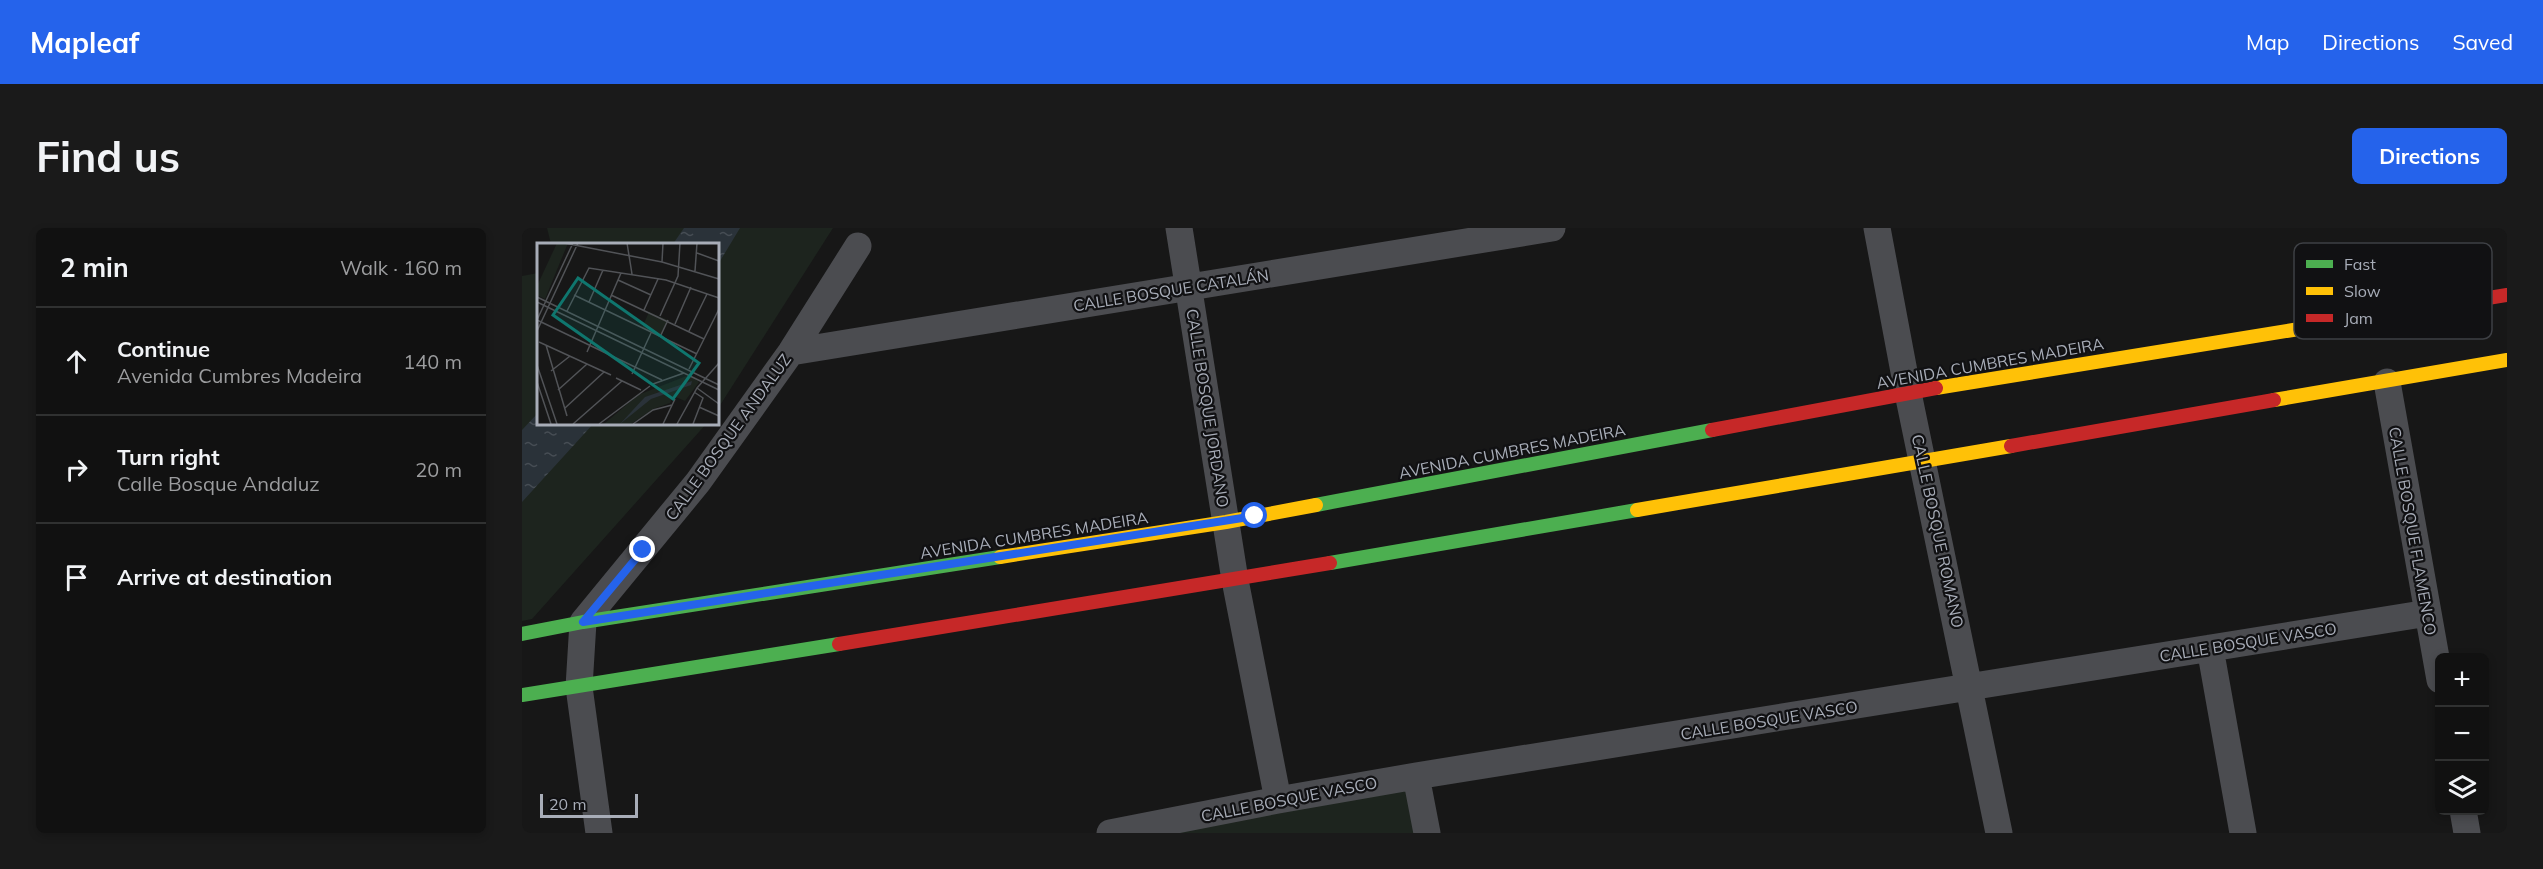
<!DOCTYPE html>
<meta charset="utf-8">
<style>
body{margin:0;font-family:Mulish,sans-serif;background:#1a1a1a;color:#f1f3f6}
.controls{position:absolute;right:18px;bottom:18px;display:grid;overflow:hidden;border-radius:9px;box-shadow:0 3px 9px #0003}
.controls button{width:54px;height:54px;display:grid;place-items:center;padding:0;border:0;border-bottom:2px solid #303131;background:#111;color:#f1f3f6;font:30px sans-serif}
.scale{position:absolute;left:18px;bottom:15px;width:98px;box-sizing:border-box;padding-left:6px;border:3px solid #a8adb8;border-top:0;font-size:16px;line-height:21px;white-space:nowrap;color:#a8adb8;-webkit-text-stroke:4px #111113;paint-order:stroke}
.stop{position:absolute;width:18px;height:18px;margin:-14px;border:4px solid #2563eb;border-radius:50%;background:#fff}
.stop.end{background:#2563eb;border-color:#fff;box-shadow:0 2px 6px #0008}
.list{margin:0;padding:0;list-style:none}
h2{display:flex;justify-content:space-between;align-items:center;height:78px;margin:0;padding:0 24px;font-size:26px}
h2 small{font-size:20px;font-weight:400;color:#9c9d9f}
.list li{display:grid;grid-template-columns:39px 1fr auto;gap:18px;align-items:center;box-sizing:border-box;height:108px;padding:0 24px;border-top:2px solid #303131}
.list b{display:block;font-size:22px;white-space:nowrap}
.list p{margin:0;font-size:20px;white-space:nowrap;color:#9c9d9f}
.list em{font-size:20px;font-style:normal;color:#9c9d9f}
.icon{flex:none;width:33px;height:33px;fill:none;stroke:currentColor;stroke-width:2;stroke-linecap:round;stroke-linejoin:round}
.map{position:relative;flex:none;width:1985px;height:605px;overflow:hidden;border-radius:9px}
header{display:flex;align-items:center;gap:36px;box-sizing:border-box;height:84px;padding:0 30px;background:#2563eb;color:#fff}
header strong{font-size:28px}
nav{display:flex;gap:33px;margin-inline-start:auto;font-size:21px}
.intro{display:flex;align-items:center;justify-content:space-between;box-sizing:border-box;height:144px;padding:0 36px}
h1{margin:0;font-size:42px}
.button{padding:15px 27px;border-radius:9px;background:#2563eb;color:#fff;font-size:21px;font-weight:700}
main{display:flex;gap:36px;padding:0 36px}
aside{flex:1;background:#111;border-radius:9px;box-shadow:0 3px 9px #0003}
.map>svg:first-child{display:block}
.park{fill:#1d241e}
.water{fill:url(#water-ripples)}
.lines{fill:none;stroke-linecap:round;stroke-linejoin:round}
.street{stroke:#4b4c50;stroke-width:27}
.fast{stroke:#4caf50;stroke-width:14}
.slow{stroke:#ffc107;stroke-width:14}
.jam{stroke:#c62828;stroke-width:14}
.route{stroke:#2563eb;stroke-width:8}
.labels{text-anchor:middle;stroke-width:4.5;stroke-linejoin:round;paint-order:stroke}
.street-label{font-size:16px;fill:#a8adb8;stroke:#111113}
.inset-road{fill:none;stroke:#515357;stroke-width:1.5}
.view{fill:#0f766e;fill-opacity:0.15;stroke:#0f766e;stroke-width:3}
.inset-edge{fill:none;stroke:#a8adb8;stroke-width:3}
.key{fill:#111113;stroke:#3e4045;stroke-width:1.5}
.key-label{font-size:16px;fill:#a8adb8}
</style>
<header>
<strong>Mapleaf</strong>
<nav><a>Map</a><a>Directions</a><a>Saved</a></nav>
</header>
<div class="intro"><h1>Find us</h1><a class="button">Directions</a></div>
<main>
<aside>
<h2>2 min<small>Walk · 160 m</small></h2>
<ul class="list">
<li><svg class="icon" aria-label="ahead" viewBox="0 0 24 24"><path d="M12 20V5M6 11l6-6 6 6"/></svg><div><b>Continue</b><p>Avenida Cumbres Madeira</p></div><em>140 m</em></li>
<li><svg class="icon" aria-label="right" viewBox="0 0 24 24"><path d="M7 20v-9h11M14 6l5 5-5 5"/></svg><div><b>Turn right</b><p>Calle Bosque Andaluz</p></div><em>20 m</em></li>
<li><svg class="icon" aria-label="arrive" viewBox="0 0 24 24"><path d="M6 21V4h12l-3 4 3 4H6"/></svg><div><b>Arrive at destination</b></div></li>
</ul>
</aside>
<div class="map">
<svg width="1985" height="605" viewBox="0 0 1985 605">
<defs>
<pattern id="water-ripples" width="26" height="14" patternUnits="userSpaceOnUse" patternTransform="scale(1.5)"><rect width="26" height="14" fill="#2a3239"/><path d="M2 4q2-2 4 0t4 0M15 11q2-2 4 0t4 0" fill="none" stroke="#464d54"/></pattern>
</defs>
<rect width="100%" height="100%" fill="#171717"/>
<path class="park" d="M25,0H311L195,182V16H29Z
M16,45V195H185L10,391L0,393V48Z
M894,548L905,605H628Z"/>
<path class="water" d="M162,0H218L195,38V16H151Z
M16,185V195H72L0,274V202Z"/>
<g class="lines">
<path class="street" d="M657,0L713,352L756,572
M1355,0L1386,165L1477,605
M269,124L1030,0
M1865,154L1918,452
M1688,420L1721,605
M894,548L905,605
M1941,582L1945,605
M77,605L57,459L61,394L176,254L269,124L336,18
M588,605L756,572L894,548L1906,385"/>
<path class="fast" d="M794,277L1190,202
M808,335L1115,282
M0,406L61,394L478,329
M0,467L317,416"/>
<path class="slow" d="M1414,160L1875,85
M1752,172L1985,132
M1115,282L1489,218
M478,329L704,294L794,277"/>
<path class="jam" d="M1875,85L1985,67
M1190,202L1414,160
M1489,218L1752,172
M317,416L808,335"/>
</g>
<g class="lines">
<path class="route" d="M121,322L61,394L733,288"/>
</g>
<g class="labels">
<g class="street-label">
<text transform="translate(649 62) rotate(-9)" y="6">CALLE BOSQUE CATALÁN</text>
<text transform="translate(1468 135) rotate(-10)" y="6">AVENIDA CUMBRES MADEIRA</text>
<text transform="translate(686 180) rotate(81)" y="6">CALLE BOSQUE JORDANO</text>
<text transform="translate(206 209) rotate(-54)" y="6">CALLE BOSQUE ANDALUZ</text>
<text transform="translate(990 223) rotate(-11)" y="6">AVENIDA CUMBRES MADEIRA</text>
<text transform="translate(1416 303) rotate(78)" y="6">CALLE BOSQUE ROMANO</text>
<text transform="translate(1891 303) rotate(80)" y="6">CALLE BOSQUE FLAMENCO</text>
<text transform="translate(512 307) rotate(-9)" y="6">AVENIDA CUMBRES MADEIRA</text>
<text transform="translate(1726 414) rotate(-9)" y="6">CALLE BOSQUE VASCO</text>
<text transform="translate(1247 492) rotate(-9)" y="6">CALLE BOSQUE VASCO</text>
<text transform="translate(767 571) rotate(-11)" y="6">CALLE BOSQUE VASCO</text>
</g>
</g>
<g transform="translate(15 15)">
<rect width="182" height="182" fill="#171717"/>
<path d="M20,0H31L8,56L0,52V43ZM112,69L131,77L123,94L105,85ZM152,132L162,139L148,158L136,153L133,160L116,166L94,181H67L101,152Z" fill="#1d241e"/>
<path d="M155,138L154,142L114,156L83,181L108,154Z" fill="#2a3239"/>
<path class="inset-road" d="M27,0L125,19L182,36M90,0L95,31M160,10L182,18M125,19L126,0M158,28L160,0M81,37L114,52M37,52L160,111M74,52L167,96M0,54L182,142M0,59L182,147M52,59L66,27M107,67L121,36M30,68L52,25L129,37L182,55M123,73L141,33L143,0M0,77L125,137M0,77L36,0M138,81L154,44M0,88L41,0M152,88L170,51M123,94L131,77M2,99L74,132M9,102L30,173M50,109L84,30M0,122L20,181M152,126L182,66M14,128L33,113M95,131L114,90M79,135L104,147M0,139L14,181M116,141L147,130M160,145L182,161M21,147L50,121M162,164L182,173M28,165L67,129M36,181L85,138M62,181L113,143M96,181L116,167L135,162M126,181L138,156M140,181L160,145L182,120M156,181L166,155L157,149"/>
<path class="view" d="M41,35L162,120L136,156L16,72Z"/>
<rect width="182" height="182" class="inset-edge"/>
</g>
<rect x="1772" y="15" width="198" height="96" rx="9" class="key"/>
<rect x="1784" y="32" width="27" height="8" fill="#4caf50"/>
<rect x="1784" y="59" width="27" height="8" fill="#ffc107"/>
<rect x="1784" y="86" width="27" height="8" fill="#c62828"/>
<g class="key-label">
<text x="1822" y="42">Fast</text>
<text x="1822" y="69">Slow</text>
<text x="1822" y="96">Jam</text>
</g>
</svg>
<div class="controls">
<button>+</button>
<button>−</button>
<button><svg class="icon" aria-label="layers" viewBox="0 0 24 24"><path d="M12 4l9 5-9 5-9-5zM3 14l9 5 9-5"/></svg></button>
</div>
<div class="scale">20 m</div>
<div class="stop" style="left:733px;top:288px"></div>
<div class="stop end" style="left:121px;top:322px"></div>
</div>
</main>
